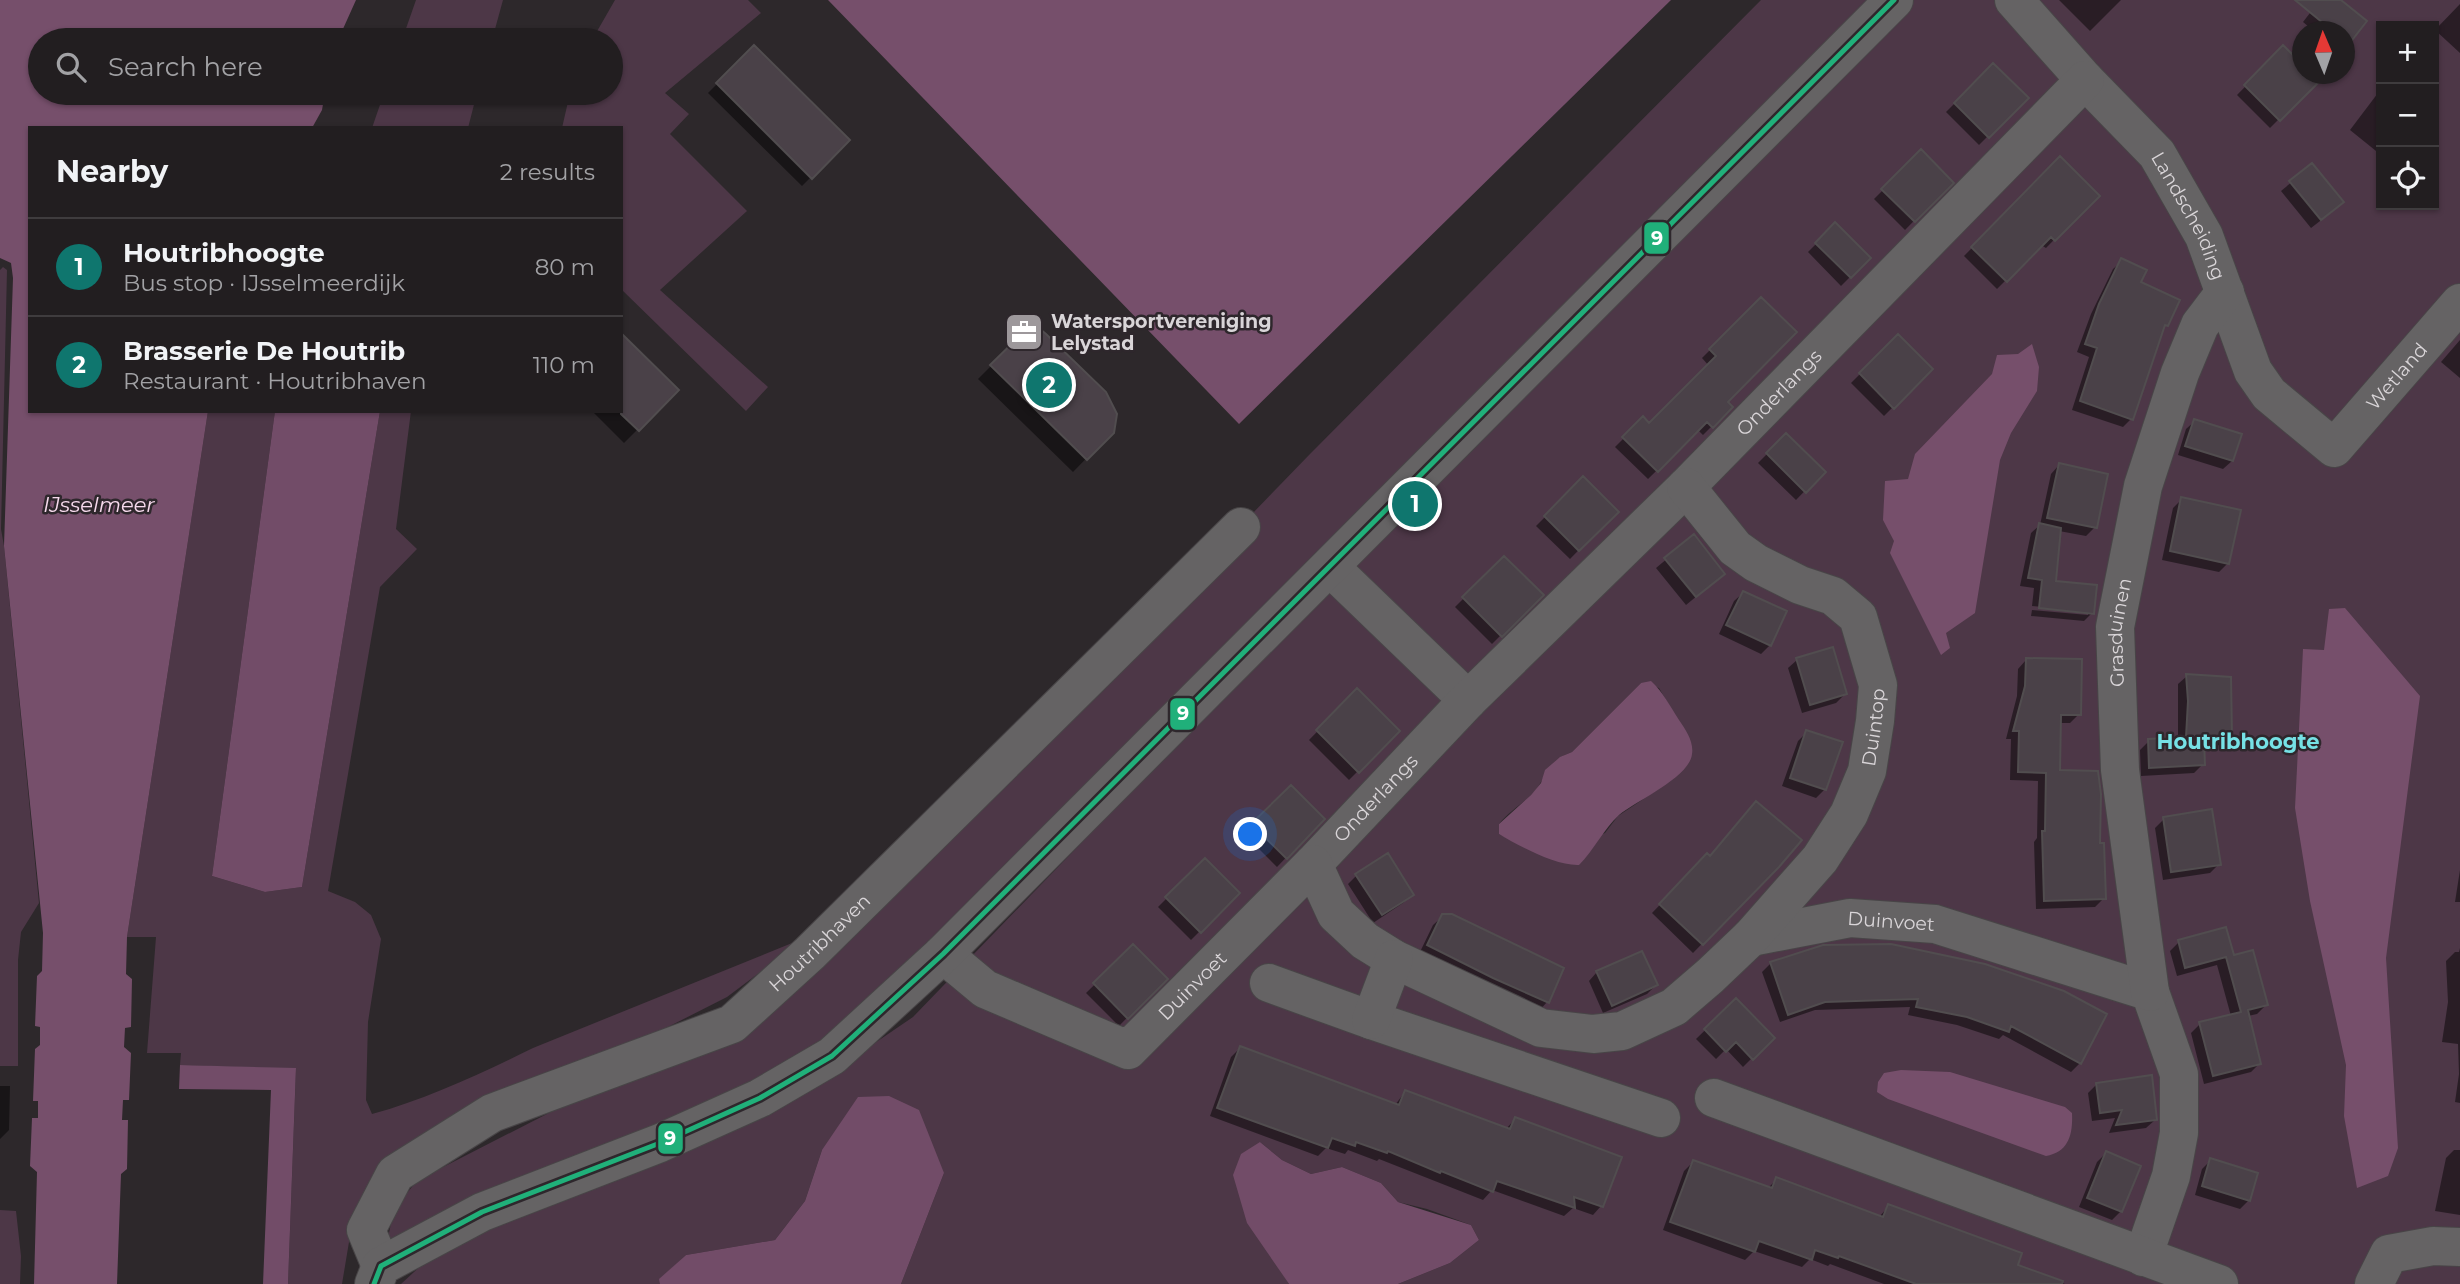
<!DOCTYPE html>
<meta charset="utf-8">
<style>
body{margin:0;font-family:Montserrat,sans-serif;background:#2a2729;color:#f1f3f6}
.controls{position:absolute;right:21px;top:21px;display:grid;overflow:hidden;border-radius:0px;box-shadow:0 2px 5px #0004}
.controls button{width:63px;height:63px;display:grid;place-items:center;padding:0;border:0;border-bottom:2px solid #3f3c3e;background:#221e20;color:#f1f3f6;font:35px sans-serif}
.compass{position:absolute;left:2292px;top:21px;width:63px;height:63px;border-radius:50%;background:#221e20;box-shadow:0 2px 5px #0004;rotate:358deg}
.you{position:absolute;left:1251px;top:835px;width:24px;height:24px;margin:-18px;border:5px solid #fff;border-radius:50%;background:#1a73e8;box-shadow:0 0 0 10px #1a73e833}
.badge{display:grid;place-items:center;width:46px;height:46px;border-radius:50%;background:#0f766e;color:#fff;font-size:23px;font-weight:700}
.pin{position:absolute;translate:-50% -50%;border:4px solid #fff;box-shadow:0 2px 7px #0006}
.list{margin:0;padding:0;list-style:none}
h2{display:flex;justify-content:space-between;align-items:center;height:91px;margin:0;padding:0 28px;font-size:30px}
h2 small{font-size:23px;font-weight:400;color:#a2a2a5}
.list li{display:grid;grid-template-columns:46px 1fr auto;gap:21px;align-items:center;box-sizing:border-box;height:98px;padding:0 28px;border-top:2px solid #3f3c3e}
.list b{display:block;font-size:26px;white-space:nowrap}
.list p{margin:0;font-size:23px;white-space:nowrap;color:#a2a2a5}
.list em{font-size:23px;font-style:normal;color:#a2a2a5}
.icon{flex:none;width:38px;height:38px;fill:none;stroke:currentColor;stroke-width:2;stroke-linecap:round;stroke-linejoin:round}
.map{position:relative;flex:none;width:2460px;height:1284px;overflow:hidden}
.search{position:absolute;background:#221e20;box-shadow:0 2px 5px #0004;left:28px;top:28px;width:595px;height:77px;display:flex;align-items:center;gap:18px;box-sizing:border-box;padding:0 24px;border-radius:38px;color:#a2a2a5;font-size:26px}
.panel{position:absolute;background:#221e20;box-shadow:0 2px 5px #0004;left:28px;top:126px;width:595px;height:287px;border-radius:0px}
.map>svg:first-child{display:block}
.green{fill:#4d3747;fill-rule:evenodd}
.forest{fill:#724c68}
.water{fill:#764f6b}
.shadow{fill:#0007}
.building{fill:#4a4148;stroke:#514d4f;stroke-width:2}
.lines{fill:none;stroke-linecap:round;stroke-linejoin:round}
.minor-casing{stroke:#484547;stroke-width:40}
.minor{stroke:#656364;stroke-width:38}
.bus-1-casing{stroke:#2e272c;stroke-width:10}
.bus-1{stroke:#20b07a;stroke-width:5}
.labels{text-anchor:middle;stroke-width:5;stroke-linejoin:round;paint-order:stroke}
.street-label{font-size:19px;fill:#d9d5d8;stroke:#2e272c}
.poi-label{font-size:19px;font-weight:bold;fill:#d9d5d8;stroke:#2e272c;text-anchor:start}
.water-label{font-size:21px;font-style:italic;fill:#f7daed;stroke:#2e272c}
.neighbourhood-label{font-size:21px;font-weight:bold;fill:#76e2e6;stroke:#2e272c}
.line-badge{stroke:#2e272c;stroke-width:2.5}
.badge-label{font-size:19px;text-anchor:middle;font-weight:bold;fill:#fff}
</style>
<div class="map">
<svg width="2460" height="1284" viewBox="0 0 2460 1284">
<rect width="100%" height="100%" fill="#2d282b"/>
<path class="green" d="M416,0H503L492,40H402Z
M615,0H748L761,13L665,93L689,114L670,134L747,211L660,290L768,387L746,411L621,289V128H562L570,93H611V40H592Z
M1761,0H1875L1295,584L831,1038L773,1079L386,1248L394,1208L418,1180L578,1098L751,1014L921,856L1310,454Z
M1896,0H2460V1284H1398L1450,1263L1479,1240L1471,1225L1427,1209L1398,1202L1381,1183L1342,1167L1311,1174L1282,1160L1260,1142L1267,1249L1289,1284H901L944,1173L822,1150L805,1201L775,1240L686,1255L660,1279V1284H401L452,1237L781,1107L913,1017ZM2381,26H2434V205H2381ZM2302,32H2344V74H2302ZM1641,683L1659,688L1670,707L1660,788L1618,816L1605,833L1547,857L1499,834V824C1508,813 1519,806 1529,797C1549,779 1541,764 1572,752Z
M384,93H477L468,128H372Z
M3,267L7,270L1,529L4,546L39,903L21,932L18,960V1066H0V270Z
M208,411H275L212,876L265,892L302,887L380,411H411L396,529L417,549L380,587L328,891L355,902L371,915L381,939L368,1022L366,1100L372,1114C427,1099 482,1073 533,1048L797,941L771,964L727,997L660,1031L353,1218L342,1284H288L296,1069L180,1065L181,1053H147L156,937H127Z
M0,1210L16,1211L21,1256L20,1284H0Z"/>
<path class="forest" d="M275,411H380L302,887L265,892L212,876Z
M180,1065L296,1068L288,1284H263L271,1090L179,1089Z
M889,1096L919,1110L944,1173L901,1284H660L659,1279L686,1255L775,1240L805,1201L822,1150L858,1097Z
M1260,1142L1282,1160L1311,1174L1342,1167L1381,1183L1398,1202L1471,1225L1479,1240L1450,1263L1398,1284H1289L1247,1223L1233,1175L1241,1154Z"/>
<path class="water" d="M0,0H356L338,40H40V93H325L322,110L312,128H30V411H208L127,937L126,974L132,979L131,1027L125,1028L124,1047L131,1053L129,1100H123L122,1120H128L127,1169L121,1174L117,1284H34L37,1172L30,1166L32,1118H38V1101H33L35,1049L40,1045V1027L35,1026L37,976L42,971L43,933L4,546L13,278L11,263L0,258Z
M828,0H1671L1239,424Z
M2032,344L2039,367L2037,391L2011,433L2000,460L1975,613L1946,633L1950,648L1941,655L1890,553L1894,541L1883,520L1885,481L1908,479L1915,454L1992,374L1997,355L2018,354Z
M2345,608L2420,696L2386,958L2398,1148L2388,1176L2357,1188L2344,1116L2346,1065L2310,901L2295,808L2303,649L2324,650L2329,609Z
M1651,681C1663,692 1670,706 1679,720C1686,730 1694,742 1692,754C1690,777 1636,801 1619,815C1603,830 1594,850 1579,865C1556,866 1519,846 1499,834V824L1531,795L1541,783L1545,770L1560,757L1572,752L1641,683Z
M1901,1070L1950,1072L2065,1107L2072,1113C2073,1134 2069,1152 2046,1156L1888,1099L1877,1092L1878,1082L1884,1073Z"/>
<path class="shadow" d="M2059,0H2121L2090,31Z
M2320,0H2338L2348,43L2344,47V32H2315L2303,22Z
M2460,4V53L2435,30Z
M754,47L848,140L802,186L708,93Z
M2283,48L2302,66V74H2310L2317,81L2270,128L2237,95Z
M1993,65L2026,98L1979,145L1946,112Z
M2381,89V155L2350,130Z
M1921,152L1951,183L1905,230L1874,199Z
M2060,159L2097,196L2046,248L2041,245L1997,289L1964,256Z
M2311,166L2333,211L2311,228L2281,191Z
M1835,225L1869,258L1841,286L1808,252Z
M2122,261L2166,325L2162,330L2131,419L2123,427L2072,410L2089,357L2077,352L2091,314L2113,269Z
M1761,299L1726,402L1731,407L1703,435L1698,430L1648,479L1615,447L1643,419L1649,425L1709,366L1702,358Z
M1024,333L1112,432L1073,472L978,379Z
M1898,336L1931,369L1884,416L1851,383Z
M2460,340V378L2441,362Z
M677,390L624,443L592,411H621Z
M2195,421L2232,461L2223,469L2178,455L2186,429Z
M1786,435L1823,472L1796,500L1758,463Z
M2059,465L2095,527L2086,536L2059,531L2054,582L2092,613L2084,621L2031,616L2032,610L2088,615V611L2032,606L2034,588L2020,586L2031,533L2040,525L2051,474Z
M1583,479L1616,512L1570,559L1536,526Z
M2182,499L2228,563L2219,572L2162,560L2173,508Z
M1693,537L1714,582L1686,605L1656,568Z
M1504,558L1541,595L1492,644L1455,607Z
M1743,593L1770,645L1761,654L1719,634L1734,601Z
M1797,660L1845,694L1836,703L1802,713L1788,668Z
M2026,660L2079,714L2070,723H2059L2058,772L2098,845L2104,898L2095,907L2036,909L2034,842L2037,838L2038,781L2010,780L2011,739H2006L2017,696L2018,669Z
M2187,676L2230,736L2221,745L2202,747L2203,764L2194,773L2141,776L2140,750L2149,741L2178,739V684Z
M1357,691L1398,731L1349,780L1309,740Z
M1807,732L1825,789L1816,798L1782,786L1798,741Z
M1291,787L1323,819L1277,867L1244,834Z
M2164,819L2219,864L2210,873L2163,880L2155,828Z
M1707,856L1778,866L1693,953L1652,913Z
M1205,860L1238,893L1191,940L1158,907Z
M2460,870V902H2455Z
M1357,875L1412,895L1403,903L1373,923L1348,884Z
M1443,916L1547,1002L1539,1011L1419,954L1433,925Z
M2179,942L2233,957L2266,1005L2257,1014L2248,1016L2260,1063L2251,1072L2204,1084L2191,1033L2200,1024L2231,1016L2217,965L2177,976L2170,951Z
M1891,946L2080,1063L2071,1072L2003,1035L1999,1039L1957,1025L1908,1015L1910,1007L1815,1010L1780,1022L1762,972L1771,963Z
M1133,947L1165,979L1119,1026L1086,993Z
M2460,948V1103L2455,1102L2459,1074L2458,1044L2442,1042L2448,1002L2446,961L2455,952H2459Z
M1597,972L1656,985L1647,994L1603,1013L1589,981Z
M1736,1000L1772,1038L1743,1067L1726,1049L1716,1059L1696,1039Z
M1240,1048L1395,1105L1405,1092L1506,1129L1515,1119L1601,1206L1593,1215L1573,1208L1564,1216L1492,1190L1483,1200L1379,1159L1377,1161L1348,1150L1345,1154L1326,1148L1318,1156L1210,1116L1231,1057Z
M2097,1084L2155,1120L2146,1128L2109,1133L2115,1118L2092,1121L2088,1093Z
M0,1086H10L9,1130L0,1139Z
M2454,1150H2460V1215L2435,1211L2446,1158Z
M2106,1153L2121,1211L2112,1220L2079,1207L2097,1162Z
M2211,1160L2249,1200L2240,1209L2195,1195L2202,1169Z
M1693,1162L1767,1189L1777,1179L1879,1217L1889,1206L2016,1266L2065,1284H1884L1830,1264L1828,1266L1810,1259L1802,1267L1754,1251L1745,1260L1663,1230L1684,1171Z"/>
<path class="building" d="M2295,0H2341L2367,21L2349,44L2344,40V32H2334Z
M754,45L850,140L812,179L716,83Z
M2283,45L2302,64V74H2312L2320,81L2280,121L2244,85Z
M1993,63L2029,98L1989,138L1954,103Z
M1921,149L1954,183L1915,222L1881,189Z
M2060,156L2100,196L2055,241L2051,237L2007,282L1971,247Z
M2312,163L2344,202L2321,220L2289,181Z
M1835,222L1871,258L1851,278L1815,243Z
M2121,258L2147,270L2141,282L2180,300L2168,326L2165,325L2133,420L2080,401L2097,348L2085,344L2099,304Z
M1761,297L1797,332L1728,402L1733,407L1713,428L1707,422L1658,472L1622,437L1643,416L1649,423L1716,356L1709,349Z
M1028,328L1040,329L1046,334L1106,392L1117,414L1114,433L1087,460L990,365Z
M621,333L679,390L639,431L621,414Z
M1898,334L1933,369L1894,409L1859,373Z
M2194,419L2242,434L2233,461L2185,446Z
M1786,433L1826,472L1806,493L1766,453Z
M2059,463L2108,474L2097,528L2047,518Z
M1583,476L1619,512L1579,551L1544,516Z
M2181,497L2241,510L2229,564L2170,551Z
M2039,523L2061,528L2056,581L2097,585L2094,614L2039,608L2042,580L2028,578Z
M1694,534L1725,574L1696,597L1664,558Z
M1504,556L1544,595L1502,637L1462,597Z
M1743,591L1787,611L1771,646L1726,625Z
M1833,647L1847,694L1810,705L1796,658Z
M2026,658L2082,659L2081,715H2061L2060,770L2098,771L2101,794L2100,843H2104L2106,899L2044,901L2042,831H2045L2046,773L2018,772L2019,731H2013L2025,686Z
M2186,674L2231,677L2232,737L2204,740L2205,765L2149,768L2148,739L2186,737L2188,701Z
M1357,688L1400,731L1359,773L1316,730Z
M1806,730L1843,742L1826,790L1790,778Z
M1291,785L1325,819L1287,859L1251,824Z
M1756,801L1802,840L1779,867L1703,945L1659,904L1707,853L1710,856Z
M2212,809L2221,865L2171,872L2163,817Z
M1388,853L1414,895L1382,915L1355,874Z
M1205,858L1240,893L1201,933L1165,897Z
M1442,914H1452L1564,968L1549,1003L1493,978L1427,945Z
M2226,927L2234,955L2253,950L2268,1005L2248,1010L2261,1064L2213,1076L2199,1022L2241,1012L2226,957L2185,968L2178,940Z
M1133,944L1168,979L1128,1019L1093,983Z
M1891,944L1985,964L2064,991L2107,1014L2081,1064L2011,1026L2009,1032L1967,1017L1916,1007L1918,999L1825,1002L1788,1015L1770,962L1823,945Z
M1642,951L1658,985L1612,1006L1596,971Z
M1736,998L1775,1038L1753,1060L1736,1042L1726,1052L1704,1029Z
M1240,1046L1399,1105L1405,1090L1510,1129L1515,1117L1622,1157L1603,1207L1574,1197L1575,1208L1497,1181L1493,1192L1441,1171L1440,1173L1388,1151L1387,1153L1356,1142L1355,1146L1332,1138L1328,1148L1217,1108Z
M2152,1075L2157,1120L2116,1125L2122,1110L2100,1113L2096,1083Z
M2106,1151L2141,1166L2122,1212L2087,1198Z
M2210,1158L2258,1173L2250,1201L2202,1186Z
M1693,1160L1772,1188L1776,1177L1883,1217L1888,1204L2022,1253L2018,1265L2063,1281L2062,1284H1916L1839,1256L1838,1258L1815,1250L1812,1260L1759,1241L1755,1252L1670,1222Z"/>
<g class="lines">
<defs>
<g id="minor">
<path id="s1" d="M2014,0L2085,80L2157,154L2204,236L2253,371L2269,394L2334,448L2460,303"/>
<path d="M1330,567L1468,700"/>
<path id="s2" d="M1313,864L1468,700L1686,487L2085,80"/>
<path id="s3" d="M1751,937L1850,918L1935,924L2150,992L2179,1074V1133L2171,1176L2143,1257"/>
<path id="s4" d="M943,954L985,989L1128,1050L1313,864L1336,914L1365,941L1394,959L1541,1028L1593,1034L1622,1031L1674,1007L1710,976L1751,937L1820,859L1849,814L1867,771L1875,721L1878,685L1858,617L1833,596L1800,585L1756,563L1735,548L1686,487"/>
<path d="M1269,983L1371,1020L1661,1118"/>
<path id="s5" d="M2150,992L2120,770L2115,627L2143,486L2180,373L2200,325L2225,292"/>
<path d="M1371,1020L1394,959"/>
<path d="M1714,1098L2219,1284"/>
<path id="s6" d="M381,1266L366,1230L395,1174L492,1113L732,1024L810,953L1241,527"/>
<path d="M374,1284L381,1266L482,1212L660,1143L760,1098L832,1056L943,954L1894,0"/>
<path d="M2374,1284L2389,1254L2433,1246L2460,1247"/>
</g>
</defs>
<use href="#minor" class="minor-casing"/>
<use href="#minor" class="minor"/>
<defs>
<path id="bus-1" d="M374,1284L381,1266L482,1212L660,1143L760,1098L832,1056L943,954L1894,0"/>
</defs>
<use href="#bus-1" class="bus-1-casing"/>
<use href="#bus-1" class="bus-1"/>
</g>
<defs>
<symbol id="office-square" viewBox="-11 -11 22 22"><rect x="-9" y="-9" width="18" height="18" rx="4" fill="#9d989b" stroke="#2e272c"/><path d="M-6-3h4V-5.5h4V-3h4V5H-6ZM-1-4.5V-3h2v-1.5ZM-6 0V1H6V0Z" fill="#fff"/></symbol>
</defs>
<g fill-rule="evenodd">
<use href="#office-square" x="1002" y="310" width="44" height="44"/>
</g>
<g class="labels">
<g class="street-label">
<text dy="7" stroke="none"><textPath href="#s1" startOffset="280">Landscheiding</textPath></text>
<text dy="7" stroke="none"><textPath href="#s1" startOffset="656">Wetland</textPath></text>
<text dy="7" stroke="none"><textPath href="#s2" startOffset="663">Onderlangs</textPath></text>
<text dy="7" stroke="none"><textPath href="#s5" startOffset="362">Grasduinen</textPath></text>
<text dy="7" stroke="none"><textPath href="#s4" startOffset="1255">Duintop</textPath></text>
<text dy="7" stroke="none"><textPath href="#s2" startOffset="91">Onderlangs</textPath></text>
<text dy="7" stroke="none"><textPath href="#s3" startOffset="142">Duinvoet</textPath></text>
<text dy="7" stroke="none"><textPath href="#s6" startOffset="592">Houtribhaven</textPath></text>
<text dy="7" stroke="none"><textPath href="#s4" startOffset="301">Duinvoet</textPath></text>
</g>
<g class="poi-label">
<text x="1051" y="328">Watersportvereniging<tspan x="1051" dy="22">Lelystad</tspan></text>
</g>
<g class="water-label">
<text x="99" y="512">IJsselmeer</text>
</g>
<g class="neighbourhood-label">
<text x="2238" y="749">Houtribhoogte</text>
</g>
</g>
<g class="line-badge">
<rect x="1643" y="221" width="27" height="34" rx="7" fill="#20b07a"/>
<rect x="1169" y="697" width="27" height="34" rx="7" fill="#20b07a"/>
<rect x="657" y="1122" width="27" height="33" rx="7" fill="#20b07a"/>
</g>
<g class="badge-label">
<text x="1657" y="245">9</text>
<text x="1183" y="720">9</text>
<text x="670" y="1145">9</text>
</g>
</svg>
<div class="controls">
<button>+</button>
<button>−</button>
<button><svg class="icon" aria-label="locate" viewBox="0 0 24 24"><circle cx="12" cy="12" r="6"/><path d="M12 2v4M12 18v4M2 12h4M18 12h4"/></svg></button>
</div>
<svg class="compass" viewBox="-18 -18 36 36"><path d="M0-13l5 13h-10z" fill="#e53935"/><path d="M0 13l5-13h-10z" fill="#a2a2a5"/></svg>
<div class="you"></div>
<div class="pin badge" style="left:1415px;top:504px">1</div>
<div class="pin badge" style="left:1049px;top:385px">2</div>
<div class="search"><svg class="icon" aria-label="search" viewBox="0 0 24 24"><circle cx="10" cy="10" r="6"/><path d="M15 15l6 6"/></svg>Search here</div>
<section class="panel">
<h2>Nearby<small>2 results</small></h2>
<ul class="list">
<li><span class="badge">1</span><div><b>Houtribhoogte</b><p>Bus stop · IJsselmeerdijk</p></div><em>80 m</em></li>
<li><span class="badge">2</span><div><b>Brasserie De Houtrib</b><p>Restaurant · Houtribhaven</p></div><em>110 m</em></li>
</ul>
</section>
</div>
